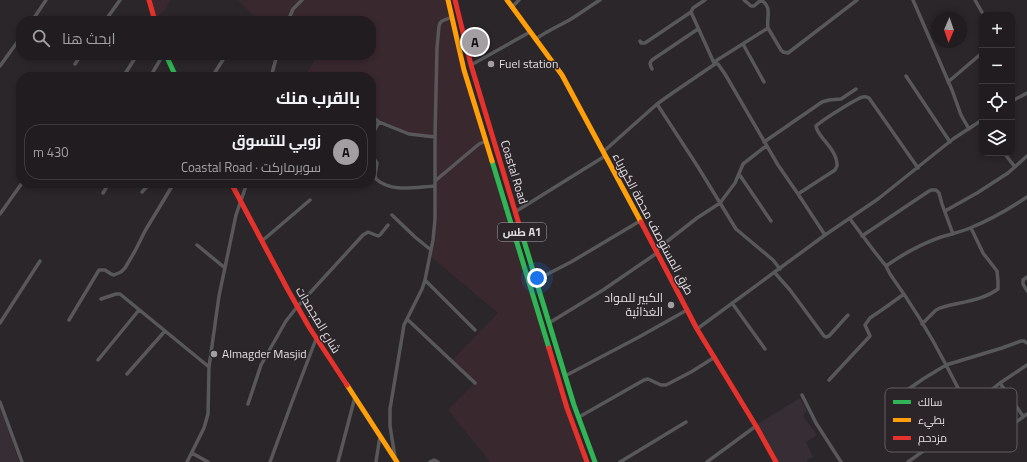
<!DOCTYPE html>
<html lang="ar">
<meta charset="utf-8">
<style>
body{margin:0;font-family:"Titillium Web",Cairo,sans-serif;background:#2d292c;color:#f1f3f6;direction:rtl}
.controls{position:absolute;right:12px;top:12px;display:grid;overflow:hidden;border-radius:8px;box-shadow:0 2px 6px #0003}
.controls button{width:36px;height:36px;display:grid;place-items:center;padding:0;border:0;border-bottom:1px solid #3d3a3d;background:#201c1f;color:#f1f3f6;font:20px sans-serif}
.compass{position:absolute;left:931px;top:12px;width:36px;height:36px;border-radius:50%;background:#201c1f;box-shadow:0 2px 6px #0003;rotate:182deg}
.you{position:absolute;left:537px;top:278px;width:14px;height:14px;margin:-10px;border:3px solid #fff;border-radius:50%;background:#1a73e8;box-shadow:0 0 0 6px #1a73e833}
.badge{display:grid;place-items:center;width:26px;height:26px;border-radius:50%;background:#a29ea1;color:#111;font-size:13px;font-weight:700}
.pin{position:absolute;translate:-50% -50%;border:2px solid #fff;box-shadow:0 1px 4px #0006}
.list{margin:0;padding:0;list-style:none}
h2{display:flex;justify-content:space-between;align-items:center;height:52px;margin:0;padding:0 16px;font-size:17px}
h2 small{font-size:13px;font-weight:400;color:#a2a1a4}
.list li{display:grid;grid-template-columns:26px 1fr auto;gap:12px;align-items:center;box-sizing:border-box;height:56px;margin:0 8px 8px;padding:0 8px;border:1px solid #3d3a3d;border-radius:16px}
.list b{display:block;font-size:15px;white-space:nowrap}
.list p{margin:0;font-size:13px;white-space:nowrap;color:#a2a1a4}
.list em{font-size:13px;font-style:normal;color:#a2a1a4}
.icon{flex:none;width:22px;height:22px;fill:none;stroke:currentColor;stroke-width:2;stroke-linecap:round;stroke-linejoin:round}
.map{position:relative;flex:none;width:1027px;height:462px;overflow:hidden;direction:ltr}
.search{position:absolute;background:#201c1f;box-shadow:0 2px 6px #0003;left:16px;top:16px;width:360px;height:44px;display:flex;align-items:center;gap:10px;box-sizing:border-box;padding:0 14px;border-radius:16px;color:#a2a1a4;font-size:15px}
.panel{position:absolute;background:#201c1f;box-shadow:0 2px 6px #0003;left:16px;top:72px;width:360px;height:116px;border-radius:16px;direction:rtl}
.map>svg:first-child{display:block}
.commercial{fill:#39282d}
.built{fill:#362d35}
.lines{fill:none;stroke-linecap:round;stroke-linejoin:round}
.street{stroke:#585759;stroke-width:3.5}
.fast{stroke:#30b455;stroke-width:5}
.slow{stroke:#ff9f0a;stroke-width:5}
.jam{stroke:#e5322d;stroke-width:5}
.poi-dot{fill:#a29ea1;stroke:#2b252a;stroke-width:1.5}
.labels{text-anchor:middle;stroke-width:3;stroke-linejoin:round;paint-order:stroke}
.shield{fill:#2b252a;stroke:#aba6aa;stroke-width:1}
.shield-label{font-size:11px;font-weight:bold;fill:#e2dee1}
.poi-label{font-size:12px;fill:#e2dee1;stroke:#2b252a;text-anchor:start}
.street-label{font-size:12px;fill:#e2dee1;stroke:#2b252a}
.key{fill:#2b252a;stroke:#625c61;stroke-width:1}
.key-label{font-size:11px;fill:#e2dee1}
</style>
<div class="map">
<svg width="1027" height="462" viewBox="0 0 1027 462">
<rect width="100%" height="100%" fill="#2a2629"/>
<path class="commercial" d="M149,0H171L166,8L155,19Z
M238,0H448L464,70L587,462H490L448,410L475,383L450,362L498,313L430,256L433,240L435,138L409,134L371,116V77H305L317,55H371V21H259Z"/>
<path class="built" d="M800,398L807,411L803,416L817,435L806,442L813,457L807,460L808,462H776L756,425Z
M0,406L1,407L19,462H0Z"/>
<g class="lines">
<path class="street" d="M705,0L693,8L691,12L714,63
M744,0L751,6H754L761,0C773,7 766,17 768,28
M913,0L952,90L961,115L969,129
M975,0L983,14
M512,7L519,0
M32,21L46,0
M105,21L120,0
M288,21L293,9L302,0
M536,39C547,31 559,26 571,19C581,13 590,6 600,0
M640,41L641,43H645L691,12
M743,44L764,82
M714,62L768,28L781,50L783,52L788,53L857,0
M75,64L81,55
M471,65L530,32
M0,66L21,37
M652,69C650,65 649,63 652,60L698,29
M906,76L950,142
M123,77L137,55
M150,77L163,55
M212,77L226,55
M271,77L277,55
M948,82L982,53
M1012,101L1027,93
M657,104L698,167L736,229L773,260L780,269
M371,116L379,122L409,134L435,137
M371,137L379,122
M764,142L822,102L829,100L841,99L856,89
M603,152L657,104L671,94L715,64H718L725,74L778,165L798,194L825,235
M1004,153L1015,167
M371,154L377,163L375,175L376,179C392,193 415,187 435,186
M739,174L771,221
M435,181L479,144L486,141
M142,192L150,183
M103,193L109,183
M798,194L835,170L837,166C838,149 816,136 816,126C821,121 857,98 863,97C866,96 866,97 869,98L918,168
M945,211L977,193L1008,173L1027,156
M515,212L605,156
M0,214L22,183
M392,215L415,237L431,250
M850,219L874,251L886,266L890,274C910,302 929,332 945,363C953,378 961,394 969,409
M862,236L926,193L931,190H936L939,193L942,204L953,234
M262,241L310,200
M197,245L225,268
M656,250L697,218L720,203L735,183L743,164L766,146
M886,266C903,254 921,244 941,237C951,234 961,232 970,228C990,220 1009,209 1027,197
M775,273L790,290L824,336L826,337L829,336L848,315
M1027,277L1023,280V284L1027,291
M425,280L475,330
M536,280L571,262L640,221
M101,299L116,294H120L209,367
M732,303L765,349
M407,319L475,383
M69,320L99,270H105L111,274L114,275L121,272L125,268L135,251L145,231L174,183
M0,323L40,261
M549,323L603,290L657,253
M922,324L936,310L940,308C959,302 982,301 998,289V281L997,271L983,253L971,228
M697,329L825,235L878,199L953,139L982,120
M98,360L139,310
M127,374L165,331
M565,376L639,337L687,310
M829,380L870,336L865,325L870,318L886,307L904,294
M1000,383L1023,416
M802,395L816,423L841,462
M894,401L903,393L923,379L946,365L1002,348L1021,341H1024L1027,343
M0,402L22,462
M248,404L261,365L266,356L286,321L297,307L363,235L368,232L378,236L380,235L388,225
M579,417L644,380L648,379L661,385H666L691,372L715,357
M1012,425L1027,414
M192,453L208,462
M395,457L390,426V409L404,325L422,289L425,280L433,240L435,219V137L437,48L439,26L440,23L442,21L452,17
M187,462L204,428L208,414L209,367L219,296L236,215L247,183
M270,462L292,402L316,339
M338,462L355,397
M376,462L380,436
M430,462L434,460L438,462
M620,462L686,422
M707,462L756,426
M908,462L958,426L965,419L969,409L981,398L1000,383L1027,365"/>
<path class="fast" d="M166,55L176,77
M492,161L549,348
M521,231L574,405L595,462"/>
<path class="slow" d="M448,0L464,70L492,161
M507,0L562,75L641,222
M347,385L397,462"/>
<path class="jam" d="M149,0L155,21
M455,0L471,65L521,231
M231,183L288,290L309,327L347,385
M641,222L697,329L756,426L776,462
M549,348L567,408L587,462"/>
</g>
<g class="poi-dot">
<circle cx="491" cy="64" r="4"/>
<circle cx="671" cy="305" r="4"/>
<circle cx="214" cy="354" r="4"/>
</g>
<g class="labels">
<rect class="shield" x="498" y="223" width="48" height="18" rx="3"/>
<g class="shield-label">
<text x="522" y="236">طس A1</text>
</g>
<g class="poi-label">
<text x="499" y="68">Fuel station</text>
<text x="663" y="302" text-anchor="end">الكبير للمواد<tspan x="663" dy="14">الغذائية</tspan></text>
<text x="222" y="358">Almagder Masjid</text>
</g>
<g class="street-label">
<text transform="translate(514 172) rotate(73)" y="4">Coastal Road</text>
<text transform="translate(653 224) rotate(62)" y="4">طرق المستوصف محطة الكهرباء</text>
<text transform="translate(318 320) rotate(59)" y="4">شارع المجمدات</text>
</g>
</g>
<rect x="885" y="388" width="132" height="64" rx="6" class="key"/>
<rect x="893" y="400" width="18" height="4" fill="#30b455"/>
<rect x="893" y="418" width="18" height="4" fill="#ff9f0a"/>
<rect x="893" y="436" width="18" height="4" fill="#e5322d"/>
<g class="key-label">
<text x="918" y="406">سالك</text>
<text x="918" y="424">بطيء</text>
<text x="918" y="442">مزدحم</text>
</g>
</svg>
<div class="controls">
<button>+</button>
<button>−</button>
<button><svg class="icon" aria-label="locate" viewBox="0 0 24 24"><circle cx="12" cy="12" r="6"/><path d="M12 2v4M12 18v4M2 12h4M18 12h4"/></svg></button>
<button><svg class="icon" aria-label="layers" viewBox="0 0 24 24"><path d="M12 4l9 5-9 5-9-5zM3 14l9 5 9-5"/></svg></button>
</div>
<svg class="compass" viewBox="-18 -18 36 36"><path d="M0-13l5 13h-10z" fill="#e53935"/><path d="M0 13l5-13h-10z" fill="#a2a1a4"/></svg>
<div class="you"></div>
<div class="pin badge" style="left:475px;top:42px">A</div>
<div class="search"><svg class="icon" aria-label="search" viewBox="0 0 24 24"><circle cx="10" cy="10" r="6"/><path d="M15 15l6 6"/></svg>ابحث هنا</div>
<section class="panel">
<h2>بالقرب منك<small></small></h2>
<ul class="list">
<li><span class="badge">A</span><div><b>زوبي للتسوق</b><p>سوبرماركت · Coastal Road</p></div><em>430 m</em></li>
</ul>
</section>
</div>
